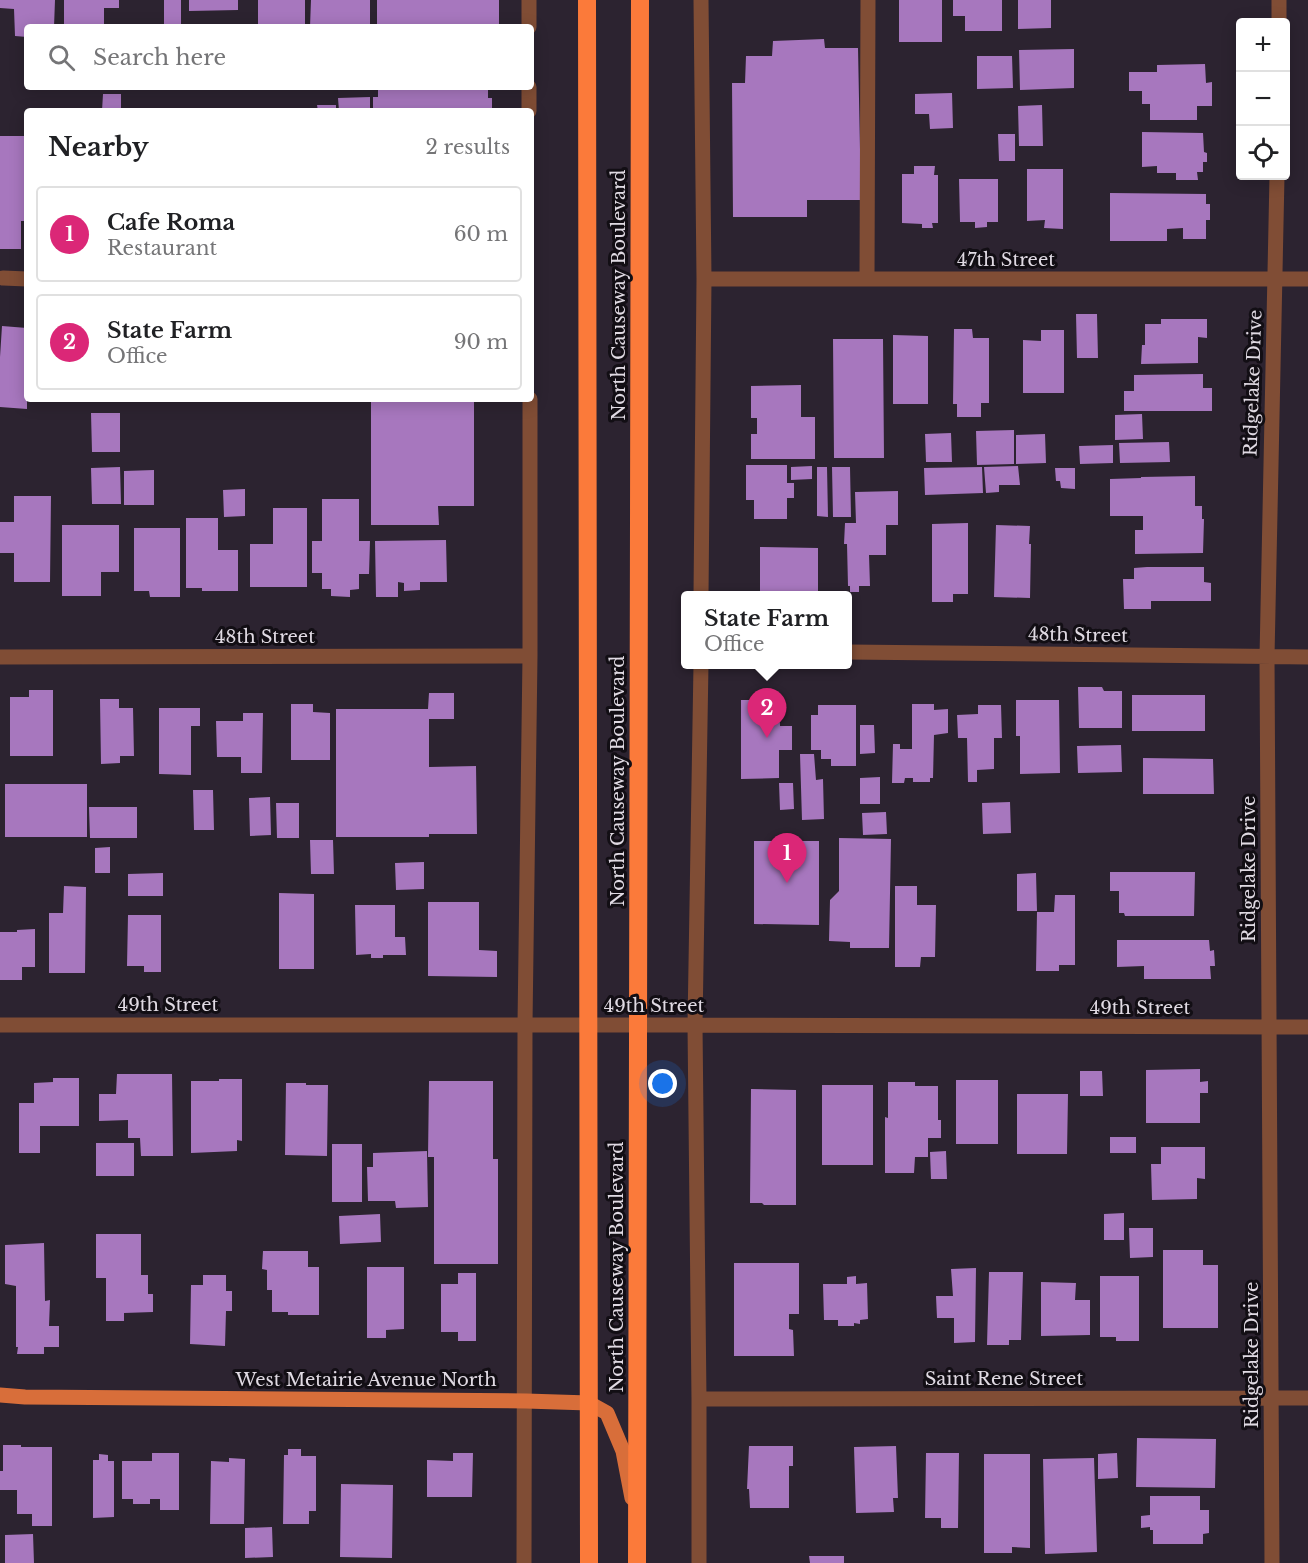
<!DOCTYPE html>
<meta charset="utf-8">
<style>
body{margin:0;font-family:"Libre Baskerville",serif;background:#f2f2f2;color:#202124}
.controls{position:absolute;right:18px;top:18px;display:grid;overflow:hidden;border-radius:6px;box-shadow:0 3px 15px #0003}
.controls button{width:54px;height:54px;display:grid;place-items:center;padding:0;border:0;border-bottom:2px solid #e0e0e0;background:#fff;color:#202124;font:30px sans-serif}
.you{position:absolute;left:663px;top:1084px;width:21px;height:21px;margin:-15px;border:4px solid #fff;border-radius:50%;background:#1a73e8;box-shadow:0 0 0 9px #1a73e833}
.badge{display:grid;place-items:center;width:39px;height:39px;border-radius:50%;background:#db2777;color:#fff;font-size:20px;font-weight:700}
.pin{position:absolute;translate:-50% -50px;filter:drop-shadow(0 2px 3px #0008)}
.pin::after{content:'';position:absolute;top:32px;width:21px;height:18px;background:inherit;clip-path:polygon(0 0,100% 0,50% 100%)}
.popup{position:absolute;left:681px;top:591px;width:171px;height:78px;box-sizing:border-box;display:grid;place-content:center;border-radius:6px;background:#fff;filter:drop-shadow(0 2px 4px #0005);font-size:20px;white-space:nowrap;color:#757577}
.popup b{font-size:22px;color:#202124}
.popup::after{content:'';position:absolute;left:50%;top:100%;margin-left:-12px;border:12px solid transparent;border-top-color:#fff}
.list{margin:0;padding:0;list-style:none}
h2{display:flex;justify-content:space-between;align-items:center;height:78px;margin:0;padding:0 24px;font-size:26px}
h2 small{font-size:20px;font-weight:400;color:#757577}
.list li{display:grid;grid-template-columns:39px 1fr auto;gap:18px;align-items:center;box-sizing:border-box;height:96px;margin:0 12px 12px;padding:0 12px;border:2px solid #e0e0e0;border-radius:6px}
.list b{display:block;font-size:22px;white-space:nowrap}
.list p{margin:0;font-size:20px;white-space:nowrap;color:#757577}
.list em{font-size:20px;font-style:normal;color:#757577}
.icon{flex:none;width:33px;height:33px;fill:none;stroke:currentColor;stroke-width:2;stroke-linecap:round;stroke-linejoin:round}
.map{position:relative;flex:none;width:1308px;height:1563px;overflow:hidden}
.search{position:absolute;background:#fff;box-shadow:0 3px 15px #0003;left:24px;top:24px;width:510px;height:66px;display:flex;align-items:center;gap:15px;box-sizing:border-box;padding:0 21px;border-radius:6px;color:#757577;font-size:22px}
.panel{position:absolute;background:#fff;box-shadow:0 3px 15px #0003;left:24px;top:108px;width:510px;height:294px;border-radius:6px}
.map>svg:first-child{display:block}
.building{fill:#a777be}
.lines{fill:none;stroke-linecap:round;stroke-linejoin:round}
.minor{stroke:#804d35;stroke-width:15}
.major{stroke:#d86e3a;stroke-width:15}
.highway{stroke:#fb7a3a;stroke-width:18}
.labels{text-anchor:middle;stroke-width:6;stroke-linejoin:round;paint-order:stroke}
.street-label{font-size:18px;fill:#e0dae3;stroke:#120e14}
</style>
<div class="map">
<svg width="1308" height="1563" viewBox="0 0 1308 1563">
<rect width="100%" height="100%" fill="#2c2330"/>
<path class="building" d="M0,0H55L54,27H27V37L15,36L14,9L0,8Z
M64,0H119V8H104V27H64Z
M164,0H181V27H164Z
M189,0H238V10L189,11Z
M258,0H305V27H258Z
M311,0H370V27H310Z
M377,0H499V27H377Z
M899,0H942V42H899Z
M953,0H1002V31H965V16H953Z
M1018,0H1051V28L1018,29Z
M824,39L825,48H858L861,200H807V217H733L732,83H745L746,56H772L773,41Z
M1074,49V88L1020,90L1019,50Z
M977,56H1012L1013,88L977,89Z
M1205,64L1206,83L1212,82V106H1197V120H1150V104H1142V91H1129V72H1157V65Z
M250,87H305V89L250,90Z
M378,87H444V90H488V98H492V111H373V97H378Z
M952,93L953,128L930,129L929,114H915V94Z
M103,94H121V111H102Z
M370,97V111H339L338,98Z
M317,105H336V111H318Z
M1042,105L1043,146H1019L1018,106Z
M1142,132L1203,133L1204,152L1207,153V162H1203V172H1197L1198,180H1176V173H1157V166L1142,167Z
M998,134H1015V161H999Z
M0,136H26L27,221H21V249H0Z
M914,166H935L934,175H938V223H932L933,228H922V224L902,223V174H914Z
M1027,169H1063V229L1044,228L1045,220L1027,221Z
M959,179H998V222H987V227L975,228V222H960Z
M1110,193L1206,194V204H1210V220H1206V239H1183V228L1167,229V241H1110Z
M1076,314H1097L1098,358H1077Z
M1161,319H1207V338L1198,337V363L1141,364L1142,345H1145V324H1161Z
M2,326L27,328V409L0,407V357Z
M954,329H972L973,338H989V403H981V417H957V404H953Z
M1041,330H1064V393H1023V340L1041,341Z
M893,335L928,336V404H893Z
M833,339H883L884,458H834Z
M1203,374V388H1212V411H1124V391H1134V375Z
M801,385V417H815V459H751V434H757V418H751V386Z
M371,399H474V506H438L439,525H371Z
M91,413H120V452H92Z
M1142,414L1143,439L1115,440V415Z
M1014,430V464L977,465L976,431Z
M951,433L952,462H926L925,434Z
M1045,434L1046,463L1016,464V435Z
M1169,442L1170,462L1120,463L1119,443Z
M1113,445V463L1080,464L1079,446Z
M746,465H787V483H794V498H787V519H754V500H746Z
M812,466V479L791,480V467Z
M1018,466L1020,485H999V492L986,493L984,467Z
M120,467L121,504H92L91,468Z
M817,467H827L828,517L817,516Z
M832,467H850L851,517H833Z
M982,467L983,493L925,495L924,468Z
M1055,468H1075V489L1061,488L1060,481H1056Z
M154,470V505H124V471Z
M1195,476V506H1202V519H1204L1203,553L1135,554V530H1143V516H1110V479L1141,478V477Z
M245,489V516L224,517L223,490Z
M898,491V525H886V555H869L870,586H859V592H850V586H848L847,544H844L845,523H856L855,492Z
M14,496H51L50,582H14V553H0V522H14Z
M322,499H359V541H370L369,574H359V589L350,590V597L331,596V589H322V573H312V541H322Z
M273,508H307V587H250V544H273Z
M186,518H218V550H238V591H202V588H186Z
M968,523V594H953V602H932V524Z
M62,525H119V572H101V596H62Z
M996,525L1030,526L1029,544H1031L1030,598L994,597Z
M134,528H180V597H150L149,591H134Z
M446,540L447,582H420V590L404,591V583L398,582V597H376L375,541Z
M760,547L818,548V596H760Z
M1147,567H1204V582L1211,583V601H1151V609H1124L1123,579H1134V568Z
M1078,687H1102L1104,691H1122V728H1079Z
M29,690H53V756H10V697H29Z
M429,693H454V719H429V767L476,766L477,834H429V837H336V709H428Z
M1132,695H1205V731H1132Z
M100,699H119V708H133L134,756H120V763L101,764Z
M741,700H779L780,726H792V750H779V778L741,779Z
M1016,700H1059L1060,773L1020,774V736H1016Z
M291,704H313V712L330,713V760H291Z
M912,704H934V710L948,709V733L934,735L933,778H930V782H913V778H905L904,783H892L893,744H900V749H912Z
M818,705H856V766H831V759H821V750H811V715H818Z
M978,705H1001L1002,738H994V769L977,770V782H968L967,738H958L957,715L978,714Z
M159,708H200V726H191V775L159,774Z
M243,713H263L262,773H241V757H217L216,721H243Z
M860,725H874L875,753L860,754Z
M1121,745L1122,772L1078,773L1077,746Z
M800,754H814L816,780L823,779L824,819L802,820Z
M1143,758L1213,759L1214,794H1143Z
M880,777V804H860V778Z
M779,783H793L794,809L780,810Z
M5,784H87V837H5Z
M193,790H213L214,830H194Z
M270,797L271,835L250,836L249,798Z
M1010,802L1011,833L983,834L982,803Z
M276,803H299V838H277Z
M89,807H137V838H90Z
M886,812L887,834L863,835L862,813Z
M839,838L891,839L889,948H850V942L829,941L830,900L839,891Z
M310,840H333L334,874H311Z
M754,841H819V925L754,924Z
M110,847V873H95V848Z
M424,862V889L396,890L395,863Z
M1110,872H1195L1194,916H1125L1124,913H1119V891H1110Z
M163,873V896H128V874Z
M1036,873L1037,911H1017V874Z
M64,886L86,887L85,973H49V913H63Z
M895,886H917V905H936L935,957H921L920,967H895Z
M279,893L314,894V969H279Z
M1055,895H1075V965H1059V971H1036L1037,912H1054Z
M428,902H479V950L497,951V977L428,976Z
M355,905H395V937H405L406,955H383V958H371V954L356,955Z
M128,915H161V972H144V966H127Z
M35,929V967H22V980H0V932H17V930Z
M1117,940H1209L1210,951L1214,950L1215,966H1210L1211,979H1144V966L1117,967Z
M1200,1069V1082L1208,1081V1093H1200V1123H1146V1070Z
M1080,1071H1102L1103,1096H1080Z
M117,1074H172L173,1156H141L140,1138H128V1120L99,1121V1094H116Z
M53,1078H79V1126H40V1153H19V1103H34V1083L53,1082Z
M219,1079H242V1141L237,1140V1151L191,1153V1081H219Z
M956,1080H998V1144H956Z
M429,1081H493V1159H498V1264H434V1157H428Z
M888,1082H915V1086H938V1120H941V1138H928V1157H915L914,1173H885V1117L888,1118Z
M286,1083H306V1085H328L327,1156L285,1155Z
M822,1085H873V1165H822Z
M751,1089L796,1090V1205H764L762,1203H750Z
M1017,1094H1068L1067,1154H1017Z
M1110,1137H1136V1153H1110Z
M96,1143H134V1176H96Z
M332,1144H362V1202H332Z
M1161,1147H1205V1179L1197,1178V1199L1152,1200L1151,1164H1161Z
M427,1151L428,1207L396,1208L395,1201H368L367,1167H373V1153Z
M946,1151L947,1179H931L930,1152Z
M1124,1213V1240H1104V1214Z
M380,1214L381,1242L340,1244L339,1216Z
M1129,1228H1153V1257L1130,1258Z
M96,1234H141V1275H148V1294H153V1312L124,1313V1321H106V1278H96Z
M44,1243L45,1301L50,1300L49,1326H59V1347H44V1354H17L18,1347H16V1286L5,1284V1245Z
M1163,1250H1203V1265H1218V1328H1163Z
M263,1251H308V1267H319V1315H288V1312H272V1290H267V1270L262,1269Z
M734,1263H799V1314H789V1329L793,1330L794,1356H734Z
M367,1267H404V1329L386,1330V1338H367Z
M976,1268L975,1342L954,1343V1318H937L936,1296H953L951,1269Z
M989,1272H1023L1021,1340H1009V1345H987Z
M458,1273H476V1341H458V1332H441V1284H458Z
M203,1275H226V1291H232V1311H226L225,1346L190,1344L191,1285H203Z
M856,1276V1284L867,1283L868,1319L860,1320V1324L854,1323V1326H838V1320H824L823,1284H847V1277Z
M1100,1276H1139V1341H1116V1337H1100Z
M1041,1282L1076,1283L1075,1300H1090V1335L1041,1336Z
M1137,1438L1216,1439L1215,1488L1136,1487Z
M3,1445H21V1447H52V1526H32V1514H17V1490H0V1471H3Z
M749,1446H793V1466H789V1508H750L749,1489H747Z
M896,1446L898,1498H893L894,1512L856,1513L854,1447Z
M288,1449H301V1456H316V1511H309V1524H283L284,1455H288Z
M152,1453H179V1510H160V1499H150V1504H133V1499H122V1461H152Z
M453,1453H473L472,1497H427V1460L453,1461Z
M926,1453H959L958,1528H941V1518H925Z
M1117,1453L1118,1478L1098,1479V1454Z
M99,1454L108,1455V1461H114V1517L93,1518V1460H99Z
M984,1454H1030V1548L1012,1547V1553H984Z
M229,1458L245,1459L244,1524H210L211,1461L229,1462Z
M1094,1458L1097,1552L1045,1554L1043,1459Z
M341,1484L393,1485L392,1558L340,1557Z
M1150,1496H1200V1510H1209V1533L1203,1534V1544H1153V1530H1150V1527L1141,1528V1516L1150,1515Z
M272,1527L273,1557L245,1558V1528Z
M33,1534L34,1563H5V1535Z
M809,1556H844V1563H810Z"/>
<g class="lines">
<path class="minor" d="M529,0V27
M701,0L704,279L701,596
M1279,22V0
M529,87V111
M3,278L27,279
M704,279H1308
M867,279L868,0
M848,652L1308,657
M0,657L530,656
M0,1025H695L1308,1027
M699,1399L1308,1398
M524,1563L525,1024L530,656V399
M699,1563V1399L695,1025L701,664
M1272,1563L1267,657L1277,176"/>
<path class="major" d="M0,1395L25,1397L526,1401L589,1403L607,1413L623,1451L632,1498"/>
<path class="highway" d="M587,0L589,1563
M637,1563L640,0"/>
</g>
<g class="labels">
<g class="street-label">
<text x="1006" y="266">47th Street</text>
<text transform="translate(619 295) rotate(-90)" y="6">North Causeway Boulevard</text>
<text transform="translate(1253 383) rotate(-88)" y="6">Ridgelake Drive</text>
<text transform="translate(1078 635) rotate(1)" y="6">48th Street</text>
<text x="265" y="643">48th Street</text>
<text transform="translate(618 781) rotate(-90)" y="6">North Causeway Boulevard</text>
<text transform="translate(1249 869) rotate(-90)" y="6">Ridgelake Drive</text>
<text x="168" y="1011">49th Street</text>
<text x="654" y="1012">49th Street</text>
<text x="1140" y="1014">49th Street</text>
<text transform="translate(617 1267) rotate(-90)" y="6">North Causeway Boulevard</text>
<text transform="translate(1252 1355) rotate(-90)" y="6">Ridgelake Drive</text>
<text x="1004" y="1385">Saint Rene Street</text>
<text x="366" y="1386">West Metairie Avenue North</text>
</g>
</g>
</svg>
<div class="controls">
<button>+</button>
<button>−</button>
<button><svg class="icon" aria-label="locate" viewBox="0 0 24 24"><circle cx="12" cy="12" r="6"/><path d="M12 2v4M12 18v4M2 12h4M18 12h4"/></svg></button>
</div>
<div class="you"></div>
<div class="pin badge" style="left:787px;top:883px">1</div>
<div class="pin badge" style="left:767px;top:738px">2</div>
<div class="popup"><b>State Farm</b>Office</div>
<div class="search"><svg class="icon" aria-label="search" viewBox="0 0 24 24"><circle cx="10" cy="10" r="6"/><path d="M15 15l6 6"/></svg>Search here</div>
<section class="panel">
<h2>Nearby<small>2 results</small></h2>
<ul class="list">
<li><span class="badge">1</span><div><b>Cafe Roma</b><p>Restaurant</p></div><em>60 m</em></li>
<li><span class="badge">2</span><div><b>State Farm</b><p>Office</p></div><em>90 m</em></li>
</ul>
</section>
</div>
